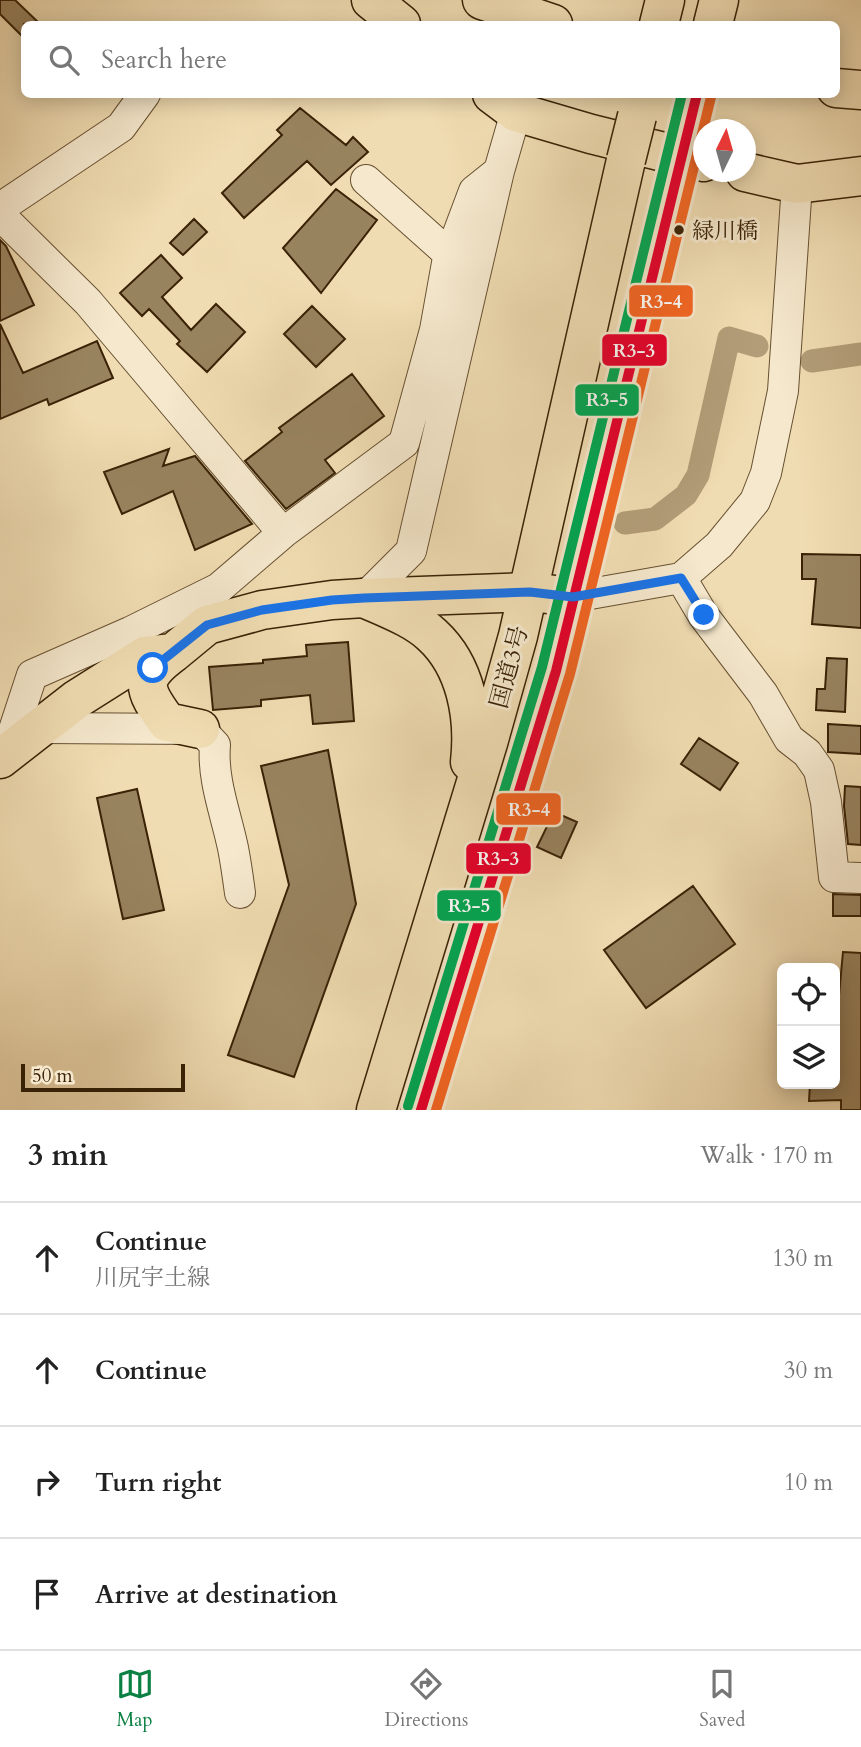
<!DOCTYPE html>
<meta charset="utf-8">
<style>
body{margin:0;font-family:Cardo,"Noto Serif JP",serif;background:#f6f6f6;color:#222}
.controls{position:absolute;right:21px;bottom:21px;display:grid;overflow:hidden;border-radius:10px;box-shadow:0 4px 18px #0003}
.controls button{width:63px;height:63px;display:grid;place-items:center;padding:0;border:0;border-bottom:2px solid #e0e0e0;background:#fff;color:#222;font:35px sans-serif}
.compass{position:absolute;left:693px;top:119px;width:63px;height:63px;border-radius:50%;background:#fff;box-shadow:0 4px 18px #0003;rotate:5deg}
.scale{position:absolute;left:21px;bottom:18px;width:164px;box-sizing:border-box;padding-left:7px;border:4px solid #392206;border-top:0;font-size:19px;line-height:24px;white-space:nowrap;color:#392206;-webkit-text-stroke:5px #f5e8cd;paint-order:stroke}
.stop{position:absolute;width:21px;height:21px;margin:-16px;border:5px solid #1a73e8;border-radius:50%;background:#fff}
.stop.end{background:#1a73e8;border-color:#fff;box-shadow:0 2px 7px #0008}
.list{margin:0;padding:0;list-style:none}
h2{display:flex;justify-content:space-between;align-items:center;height:91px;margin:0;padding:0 28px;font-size:30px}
h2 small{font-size:23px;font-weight:400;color:#767676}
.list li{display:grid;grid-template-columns:46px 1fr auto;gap:21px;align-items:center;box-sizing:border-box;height:112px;padding:0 28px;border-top:2px solid #e0e0e0}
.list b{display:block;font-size:26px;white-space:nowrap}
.list p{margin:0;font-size:23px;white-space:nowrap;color:#767676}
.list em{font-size:23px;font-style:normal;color:#767676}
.icon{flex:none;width:38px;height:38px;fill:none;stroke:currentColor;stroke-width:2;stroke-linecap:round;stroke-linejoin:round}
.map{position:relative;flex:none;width:861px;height:1110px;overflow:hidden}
.search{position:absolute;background:#fff;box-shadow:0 4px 18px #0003;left:21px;right:21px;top:21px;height:77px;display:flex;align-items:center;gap:18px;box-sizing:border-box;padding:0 24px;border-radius:10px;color:#767676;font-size:26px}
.sheet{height:539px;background:#fff}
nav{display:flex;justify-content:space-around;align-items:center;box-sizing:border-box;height:98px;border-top:2px solid #e0e0e0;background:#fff;font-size:19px;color:#767676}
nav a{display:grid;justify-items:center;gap:4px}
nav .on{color:#0b8043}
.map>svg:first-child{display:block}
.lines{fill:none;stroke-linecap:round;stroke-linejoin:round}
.canal{stroke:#b29d78;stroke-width:23}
.building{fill:#98835f;stroke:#392206;stroke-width:2}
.minor-casing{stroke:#675031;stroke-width:32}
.major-casing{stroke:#392206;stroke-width:41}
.highway-casing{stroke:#392206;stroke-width:41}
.minor{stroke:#f5e8cd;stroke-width:30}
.major{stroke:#f0dcb2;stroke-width:38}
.highway{stroke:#f0dcb2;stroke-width:38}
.highway-bridge-casing{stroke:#392206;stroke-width:41;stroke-linecap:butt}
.highway-bridge{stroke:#f0dcb2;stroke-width:38}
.bus-1-casing{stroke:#f5e8cd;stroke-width:16}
.bus-2-casing{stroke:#f5e8cd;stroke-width:16}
.bus-3-casing{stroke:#f5e8cd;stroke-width:16}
.bus-1{stroke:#e4002b;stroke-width:10}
.bus-2{stroke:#f26522;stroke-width:10}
.bus-3{stroke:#00a651;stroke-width:10}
.route{stroke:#1a73e8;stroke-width:9}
.bus-dot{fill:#392206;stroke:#f5e8cd;stroke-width:2.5}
.labels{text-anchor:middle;stroke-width:6;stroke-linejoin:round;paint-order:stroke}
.bus-label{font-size:22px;fill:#392206;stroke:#f5e8cd;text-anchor:start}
.street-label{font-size:24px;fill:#392206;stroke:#f5e8cd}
.line-badge{stroke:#f5e8cd;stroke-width:2.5}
.badge-label{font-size:19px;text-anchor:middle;font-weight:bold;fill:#fff}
</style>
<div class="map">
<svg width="861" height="1110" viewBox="0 0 861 1110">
<rect width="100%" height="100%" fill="#f0dcb2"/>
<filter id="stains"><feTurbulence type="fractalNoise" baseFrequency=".00286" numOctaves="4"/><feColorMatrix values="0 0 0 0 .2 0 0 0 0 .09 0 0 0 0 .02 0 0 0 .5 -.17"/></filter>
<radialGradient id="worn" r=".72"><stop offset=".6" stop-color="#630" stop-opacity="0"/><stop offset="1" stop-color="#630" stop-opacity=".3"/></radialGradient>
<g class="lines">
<path class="canal" d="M812,361L861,354
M625,523L655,519L686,495L698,475L729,338L757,346"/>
</g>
<path class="building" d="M0,0H15L40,24H24V38L0,14Z
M300,108L346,145L353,137L368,152L331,185L307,161L244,218L222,193L282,135L277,130Z
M336,189L377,220L321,293L283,248Z
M194,219L207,232L183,255L170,243Z
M0,240L6,246L34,305L0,321Z
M161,255L182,278L162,297L191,330L216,304L245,332L207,372L177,344L180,341L149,309L142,316L120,293Z
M312,306L345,339L316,367L284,334Z
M0,324L23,373L97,341L113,378L49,405L47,399L0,419Z
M352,374L384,416L325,460L335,473L286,509L245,461L282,432L279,428Z
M169,449L163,466L195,456L252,524L195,550L173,491L122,514L104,472Z
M802,554L861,555V628L812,624L816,579H802Z
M348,642L354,721L313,724L310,695L261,700V706L213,710L209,667L263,663V660L307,656L306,645Z
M827,658L847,659L845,712L816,710L817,689H825Z
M828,724L861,726V754L828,752Z
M699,738L738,763L720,790L681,764Z
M328,750L356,904L294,1077L228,1055L289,885L261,766Z
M845,786L861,787V845L848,844L844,806Z
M137,789L164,910L123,919L97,798Z
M554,812L577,822L561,858L537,847Z
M693,886L735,944L646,1008L604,950Z
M833,894L861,895V916H833Z
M843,952L861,953V1110H841V1100L809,1101L810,1084H835V995H839Z"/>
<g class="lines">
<defs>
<path id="minor" d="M366,180L450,255
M0,208L121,127L145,94
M0,215L88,302L283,533
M681,578L703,615L763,694L789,739L807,753L819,770L826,802L834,877L861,878
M573,597L681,578L719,545L755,501L766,473L783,391L797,184
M364,598L411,551L499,171L516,112
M40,728L200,729L215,745C212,780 226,814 233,848C236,863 238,878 240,893
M6,754L32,675L130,632L219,588L283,533L404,443L435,330L447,263L474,191L499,171"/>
<path id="major" d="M371,0L401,24
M482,0L553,24
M836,88L861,90
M492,94L516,112L591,134L704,162
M745,172L797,184L861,176
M173,653C138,679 143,689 167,722L200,729
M0,759L77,699L145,656L173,653L207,625L262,610L332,600L364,598L530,592L573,597"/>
<path id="highway" d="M659,24L665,0
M713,24L719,0
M690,128L697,94
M364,598C386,608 414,618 432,635C466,666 475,717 470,762
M376,1110L488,743L518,636L626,160
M421,1110L556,671L678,174"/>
</defs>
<use href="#minor" class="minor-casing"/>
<use href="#major" class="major-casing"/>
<use href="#highway" class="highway-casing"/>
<use href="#minor" class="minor"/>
<use href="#major" class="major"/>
<use href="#highway" class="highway"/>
<defs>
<path id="highway-bridge" d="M626,160L637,116
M678,174L690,128"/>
</defs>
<use href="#highway-bridge" class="highway-bridge-casing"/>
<use href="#highway-bridge" class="highway-bridge"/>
<defs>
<path id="bus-1" d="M421,1110L556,671L697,94"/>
<path id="bus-2" d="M436,1110L570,674L711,97"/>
<path id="bus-3" d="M408,1106L542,667L682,94"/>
</defs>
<use href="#bus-1" class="bus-1-casing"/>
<use href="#bus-2" class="bus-2-casing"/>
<use href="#bus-3" class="bus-3-casing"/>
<use href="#bus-1" class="bus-1"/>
<use href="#bus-2" class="bus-2"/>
<use href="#bus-3" class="bus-3"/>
</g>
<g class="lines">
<path class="route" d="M153,668L207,625L262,610L332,600L364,598L530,592L573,597L681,578L704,615"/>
</g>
<circle class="bus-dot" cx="679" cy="230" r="6"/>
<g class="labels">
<g class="bus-label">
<text x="692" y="238">緑川橋</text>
</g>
<g class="street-label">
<text transform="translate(509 667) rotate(-75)" y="8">国道3号</text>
</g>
</g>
<g class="line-badge">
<rect x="628" y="284" width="66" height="34" rx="7" fill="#f26522"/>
<rect x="601" y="333" width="67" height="34" rx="7" fill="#e4002b"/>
<rect x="574" y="383" width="66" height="34" rx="7" fill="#00a651"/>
<rect x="495" y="792" width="67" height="34" rx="7" fill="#f26522"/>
<rect x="465" y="842" width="67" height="33" rx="7" fill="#e4002b"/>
<rect x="436" y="889" width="66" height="33" rx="7" fill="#00a651"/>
</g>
<g class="badge-label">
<text x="661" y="308">R3-4</text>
<text x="634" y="357">R3-3</text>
<text x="607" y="406">R3-5</text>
<text x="529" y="816">R3-4</text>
<text x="498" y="865">R3-3</text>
<text x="469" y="912">R3-5</text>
</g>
<rect width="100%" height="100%" filter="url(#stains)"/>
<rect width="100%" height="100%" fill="url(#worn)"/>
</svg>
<div class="controls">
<button><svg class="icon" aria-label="locate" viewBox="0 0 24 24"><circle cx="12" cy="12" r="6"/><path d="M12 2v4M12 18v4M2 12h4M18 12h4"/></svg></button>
<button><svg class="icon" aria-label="layers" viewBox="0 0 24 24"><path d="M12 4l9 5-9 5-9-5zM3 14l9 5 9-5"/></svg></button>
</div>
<svg class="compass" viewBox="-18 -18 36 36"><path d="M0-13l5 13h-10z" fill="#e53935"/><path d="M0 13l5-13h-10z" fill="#767676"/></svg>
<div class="scale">50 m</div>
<div class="stop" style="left:153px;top:668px"></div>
<div class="stop end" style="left:704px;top:615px"></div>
<div class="search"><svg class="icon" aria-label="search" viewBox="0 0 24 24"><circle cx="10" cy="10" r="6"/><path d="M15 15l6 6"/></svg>Search here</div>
</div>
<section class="sheet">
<h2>3 min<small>Walk · 170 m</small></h2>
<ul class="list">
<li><svg class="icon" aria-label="ahead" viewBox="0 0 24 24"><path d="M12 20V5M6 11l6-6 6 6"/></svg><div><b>Continue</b><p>川尻宇土線</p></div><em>130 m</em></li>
<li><svg class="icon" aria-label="ahead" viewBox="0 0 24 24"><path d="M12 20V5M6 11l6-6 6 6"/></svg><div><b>Continue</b></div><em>30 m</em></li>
<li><svg class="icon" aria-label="right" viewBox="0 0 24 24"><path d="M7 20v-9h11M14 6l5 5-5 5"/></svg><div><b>Turn right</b></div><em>10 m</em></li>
<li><svg class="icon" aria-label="arrive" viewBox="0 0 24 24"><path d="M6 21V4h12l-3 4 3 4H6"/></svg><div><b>Arrive at destination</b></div></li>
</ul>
</section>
<nav>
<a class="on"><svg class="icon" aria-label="map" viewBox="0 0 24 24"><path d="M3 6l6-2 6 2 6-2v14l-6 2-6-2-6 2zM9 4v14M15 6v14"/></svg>Map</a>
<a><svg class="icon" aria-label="directions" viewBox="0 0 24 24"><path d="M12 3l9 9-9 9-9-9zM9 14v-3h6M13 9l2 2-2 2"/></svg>Directions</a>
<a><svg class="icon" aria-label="saved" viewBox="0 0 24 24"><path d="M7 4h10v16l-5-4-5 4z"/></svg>Saved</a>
</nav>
